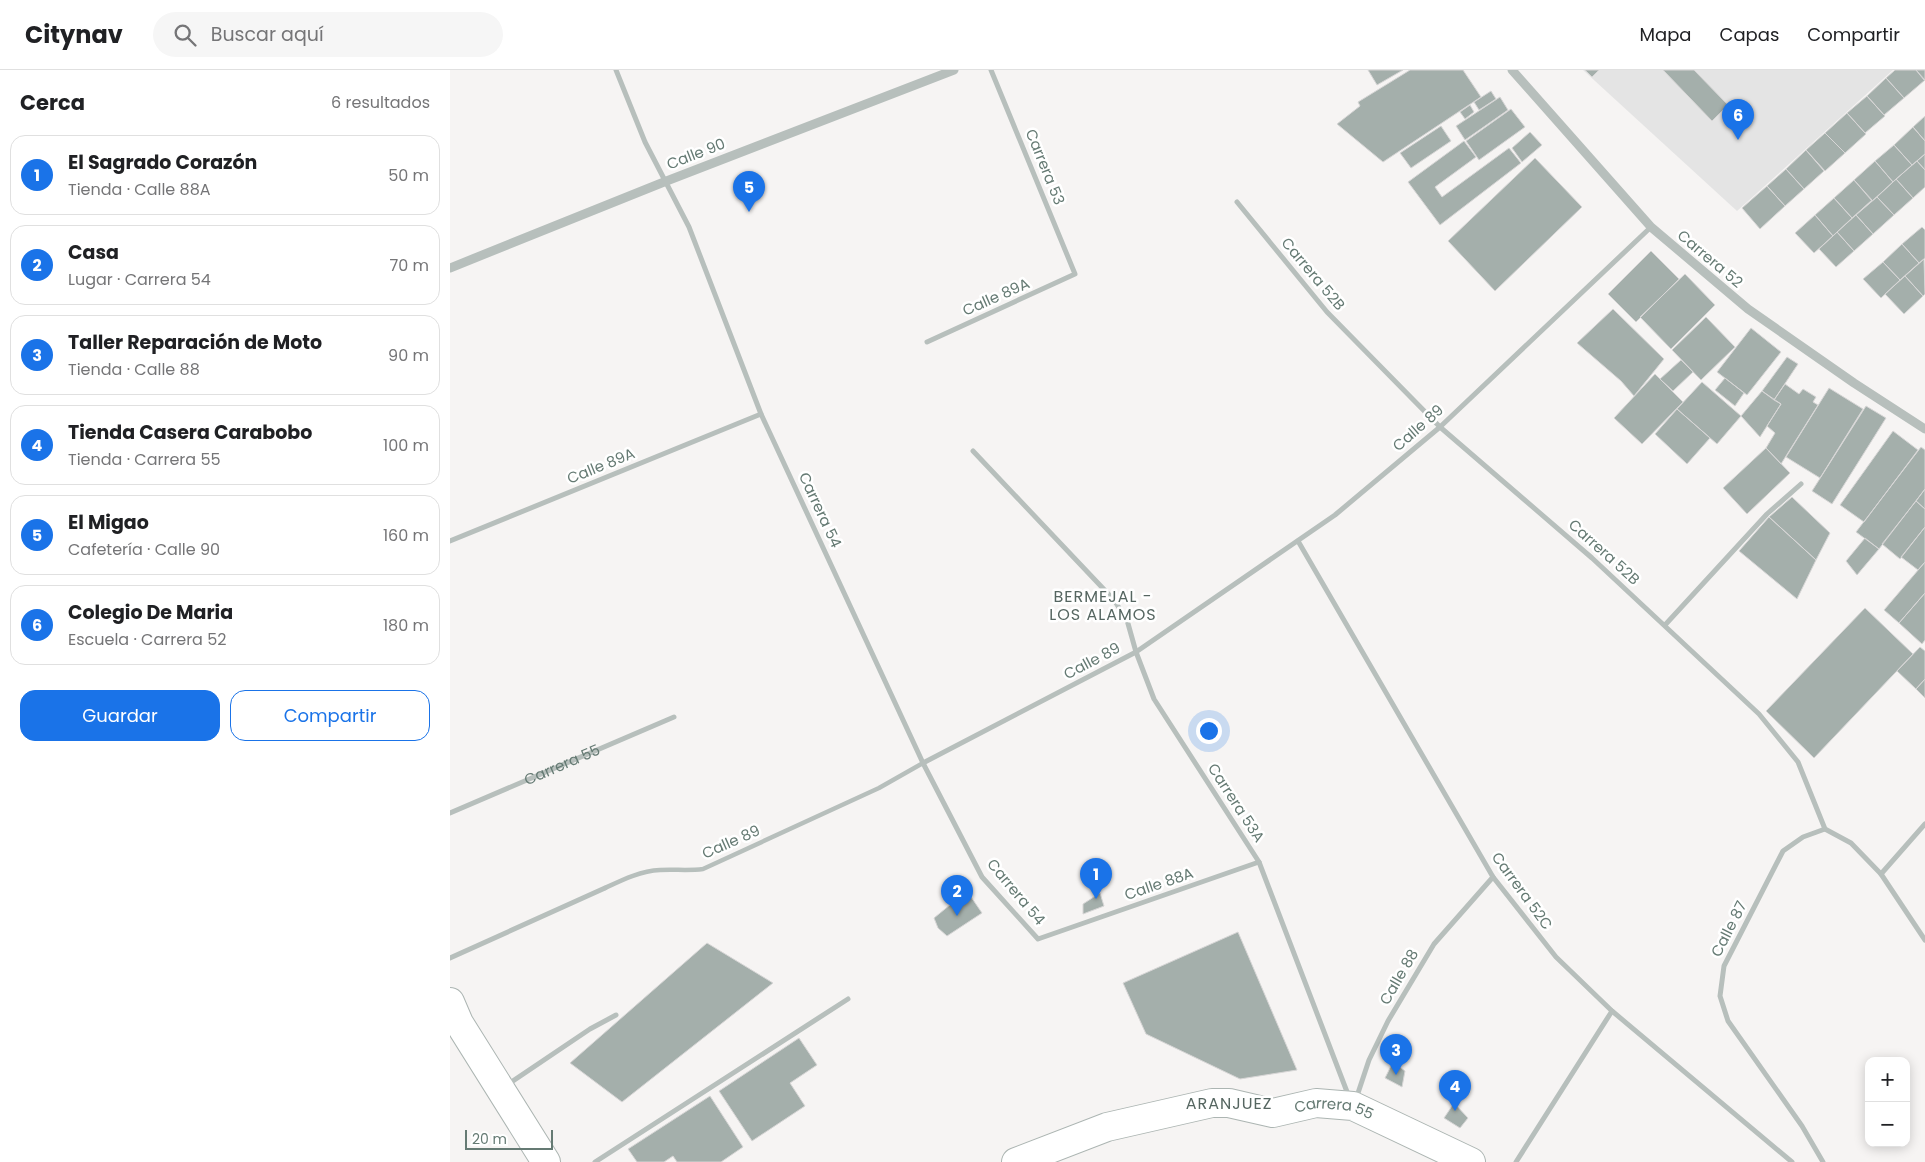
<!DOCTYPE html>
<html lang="es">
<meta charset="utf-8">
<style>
body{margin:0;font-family:Poppins,sans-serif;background:#f6f6f6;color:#202124}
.controls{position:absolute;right:15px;bottom:15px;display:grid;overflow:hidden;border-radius:10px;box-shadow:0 2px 12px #0003}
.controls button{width:45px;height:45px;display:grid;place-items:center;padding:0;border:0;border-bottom:1px solid #e0e0e0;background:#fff;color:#202124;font:25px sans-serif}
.scale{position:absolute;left:15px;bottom:12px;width:88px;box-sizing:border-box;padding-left:5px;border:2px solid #657a73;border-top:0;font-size:14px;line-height:18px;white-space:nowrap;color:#657a73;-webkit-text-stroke:4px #fff;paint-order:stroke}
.you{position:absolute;left:758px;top:660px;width:18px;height:18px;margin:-12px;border:4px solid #fff;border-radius:50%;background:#1a73e8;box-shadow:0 0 0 8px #1a73e833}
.badge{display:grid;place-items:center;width:32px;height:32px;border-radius:50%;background:#1a73e8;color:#fff;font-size:16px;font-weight:700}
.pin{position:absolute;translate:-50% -41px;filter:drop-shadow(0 1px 2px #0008)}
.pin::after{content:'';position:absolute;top:26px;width:18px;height:15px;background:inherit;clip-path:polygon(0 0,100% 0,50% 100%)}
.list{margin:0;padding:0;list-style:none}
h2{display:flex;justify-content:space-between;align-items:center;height:65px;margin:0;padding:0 20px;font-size:21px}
h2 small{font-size:16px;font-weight:400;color:#757577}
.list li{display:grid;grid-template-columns:32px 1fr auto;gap:15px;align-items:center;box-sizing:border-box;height:80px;margin:0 10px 10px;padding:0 10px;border:1px solid #e0e0e0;border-radius:15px}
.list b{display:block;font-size:19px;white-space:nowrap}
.list p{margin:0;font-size:16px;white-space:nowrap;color:#757577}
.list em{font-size:16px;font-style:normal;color:#757577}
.actions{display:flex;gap:10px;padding:15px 20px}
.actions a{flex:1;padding:11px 0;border:1px solid #1a73e8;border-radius:15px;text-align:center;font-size:18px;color:#1a73e8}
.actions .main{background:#1a73e8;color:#fff}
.icon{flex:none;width:28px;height:28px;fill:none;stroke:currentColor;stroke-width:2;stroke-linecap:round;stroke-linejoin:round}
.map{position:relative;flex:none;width:1475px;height:1092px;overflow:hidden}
header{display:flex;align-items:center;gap:30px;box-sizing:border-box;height:70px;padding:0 25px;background:#fff;border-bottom:1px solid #e0e0e0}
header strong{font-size:24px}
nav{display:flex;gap:28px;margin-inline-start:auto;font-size:18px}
.search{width:350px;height:45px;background:#f6f6f6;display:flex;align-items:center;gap:12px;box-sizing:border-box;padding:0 18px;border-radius:28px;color:#757577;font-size:19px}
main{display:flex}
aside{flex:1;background:#fff}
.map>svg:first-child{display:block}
.built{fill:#e4e4e4}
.building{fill:#a4afab;stroke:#d7d6d6}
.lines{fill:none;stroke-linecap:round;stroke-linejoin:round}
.secondary-casing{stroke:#acb5b2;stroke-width:30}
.pedestrian{stroke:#b7bfbc;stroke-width:4.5}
.minor{stroke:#b7bfbc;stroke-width:5}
.tertiary{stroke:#b7bfbc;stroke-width:9}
.secondary{stroke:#fff;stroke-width:28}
.labels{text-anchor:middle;stroke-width:5;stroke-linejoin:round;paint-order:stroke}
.street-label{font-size:15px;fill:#657a73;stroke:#fff}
.neighbourhood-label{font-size:16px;letter-spacing:1px;fill:#566661;stroke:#fff}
</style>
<header>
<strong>Citynav</strong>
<div class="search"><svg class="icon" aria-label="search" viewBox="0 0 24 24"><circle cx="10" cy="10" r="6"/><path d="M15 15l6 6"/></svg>Buscar aquí</div>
<nav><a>Mapa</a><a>Capas</a><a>Compartir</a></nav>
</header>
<main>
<aside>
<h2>Cerca<small>6 resultados</small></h2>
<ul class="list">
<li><span class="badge">1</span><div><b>El Sagrado Corazón</b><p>Tienda · Calle 88A</p></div><em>50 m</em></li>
<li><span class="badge">2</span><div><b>Casa</b><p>Lugar · Carrera 54</p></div><em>70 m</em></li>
<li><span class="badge">3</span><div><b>Taller Reparación de Moto</b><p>Tienda · Calle 88</p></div><em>90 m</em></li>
<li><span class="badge">4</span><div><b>Tienda Casera Carabobo</b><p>Tienda · Carrera 55</p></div><em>100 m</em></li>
<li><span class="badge">5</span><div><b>El Migao</b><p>Cafetería · Calle 90</p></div><em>160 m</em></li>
<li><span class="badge">6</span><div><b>Colegio De Maria</b><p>Escuela · Carrera 52</p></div><em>180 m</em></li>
</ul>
<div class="actions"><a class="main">Guardar</a><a>Compartir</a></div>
</aside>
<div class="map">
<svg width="1475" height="1092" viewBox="0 0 1475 1092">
<rect width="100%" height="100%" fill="#f6f4f3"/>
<path class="built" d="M1133,0H1443L1287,141Z"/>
<path class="building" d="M918,0H953L927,15Z
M960,0H1013L1031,27L933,92L887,54L910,36L908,32Z
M1135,0H1149L1142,7Z
M1213,0H1244L1278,35L1262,51Z
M1445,0H1466L1475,10L1454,28L1436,8Z
M1466,0H1475V9L1474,10Z
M1436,8L1454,28L1434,45L1417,26Z
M1041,21L1046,29L1029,40L1024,32Z
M1417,26L1435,46L1415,63L1397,43Z
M1050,27L1058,40L1015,70L1006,56Z
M1020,35L1024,42L1015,49L1010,42Z
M1061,39L1075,57L1029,90L1016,71Z
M1397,43L1416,64L1395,83L1375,63Z
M1475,46V71L1463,57Z
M991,56L1001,71L961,98L950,83Z
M1463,57L1475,71V84L1462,95L1444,75Z
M1080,62L1092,75L1072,92L1062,78Z
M1375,63L1395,83L1375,101L1356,80Z
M1014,71L1026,87L985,117L992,127L1059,78L1071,93L990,155L958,112Z
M1444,75L1462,95L1443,112L1425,91Z
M1356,80L1374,101L1354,119L1336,99Z
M1475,84V100L1467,91Z
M1085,88L1132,137L1045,221L998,171Z
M1425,91L1443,112L1422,131L1404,110Z
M1467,91L1475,100V117L1463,128L1446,109Z
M1336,99L1354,119L1335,136L1317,116Z
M1446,109L1463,128L1444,145L1427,127Z
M1404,110L1422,130L1402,148L1384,128Z
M1317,116L1335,136L1310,159L1292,138Z
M1427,127L1444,145L1423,164L1406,145Z
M1384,128L1402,148L1383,166L1365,145Z
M1365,145L1383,166L1364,183L1345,163Z
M1406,145L1423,164L1404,181L1387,162Z
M1472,157L1475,160V188L1469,193L1452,174Z
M1387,162L1404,181L1386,197L1369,179Z
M1452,174L1469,193L1450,210L1433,192Z
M1201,181L1229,209L1186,252L1158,224Z
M1474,189L1475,224L1473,226L1455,206Z
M1433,192L1450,210L1431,228L1413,209Z
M1235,204L1265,235L1221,279L1190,247Z
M1455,206L1473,226L1454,244L1435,224Z
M1163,239L1214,289L1184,326L1171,311L1127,273Z
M1256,247L1285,277L1251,310L1222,280Z
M1301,258L1331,282L1297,325L1267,302Z
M1337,287L1348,294L1324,330L1312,321Z
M1231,290L1243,302L1223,321L1210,309Z
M1205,304L1233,332L1192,374L1164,348Z
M1275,308L1294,323L1285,336L1265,320Z
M1252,312L1291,346L1267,374L1227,339Z
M1335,314L1349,324L1353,319L1366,327L1363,332L1368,335L1331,394L1316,378L1325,363L1317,356L1331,334L1324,330Z
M1379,318L1413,339L1370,408L1336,387Z
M1312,321L1331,334L1310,367L1291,346Z
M1416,336L1436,348L1382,434L1362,421Z
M1227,339L1260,368L1237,394L1205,364Z
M1443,361L1468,380L1414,452L1390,435Z
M1471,377L1475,380V419L1429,479L1406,462Z
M1316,378L1340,403L1297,444L1273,418Z
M1475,419V439L1466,431Z
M1342,427L1380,463L1366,490L1319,447Z
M1466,431L1475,439V457L1450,489L1432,474Z
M1319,447L1366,490L1347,529L1289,481Z
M1475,457V492L1468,500L1451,487Z
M1415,468L1429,479L1407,505L1396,491Z
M1475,492V523L1449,553L1434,540Z
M1475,523V570L1472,574L1449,553Z
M1415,538L1463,584L1364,688L1316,641Z
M1470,577L1475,581V609L1466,619L1447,601Z
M1475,609V628L1466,619Z
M517,821L532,843L497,866L488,858L484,848Z
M650,823L654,836L633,844V834Z
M788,862L847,1000L790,1009L696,964L673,913Z
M257,873L323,913L172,1032L120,993Z
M349,968L367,995L340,1013L355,1036L302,1071L269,1021Z
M943,992L955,1001L952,1017L935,1008Z
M260,1026L293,1077L271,1092H227L223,1086L214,1092H187L178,1079Z
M1004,1033L1018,1048L1010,1058L994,1048Z"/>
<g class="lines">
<defs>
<g id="secondary">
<path d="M0,932L9,953L96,1092"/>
<path id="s2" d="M566,1092L657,1057L762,1033H779L823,1043L866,1033L903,1036L1021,1092"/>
</g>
</defs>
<use href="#secondary" class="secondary-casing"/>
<path class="pedestrian" d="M155,818C172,810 190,801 210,800C224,799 238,801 253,799L429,718L473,693"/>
<g class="minor">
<path d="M166,0L195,72L239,157L311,344L473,693L532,807L588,869L809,792"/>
<path d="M787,132L877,242L990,357L1142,488L1309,644L1348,692L1375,759L1401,773L1431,804L1475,870"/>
<path d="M477,272L625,204L541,0"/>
<path d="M523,381L664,530L677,550L686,582L704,629L809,792L899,1027"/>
<path d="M0,471L311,344"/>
<path d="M848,471L1043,807L1106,887L1162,941L1342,1092"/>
<path d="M1215,555L1317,444L1351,414"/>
<path d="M473,693L686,582L885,445L990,357L1201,157"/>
<path id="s1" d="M0,743L224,647"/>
<path d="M1431,804L1475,754"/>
<path d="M0,888L155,818"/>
<path d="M57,1015L140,959L166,945"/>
<path d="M906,1029L919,990L938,951L984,874L1043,807"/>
<path d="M145,1092L398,929"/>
<path d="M1066,1092L1162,941"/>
<path d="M1373,1092L1352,1056L1278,951L1270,926L1274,896L1333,781L1353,767L1375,759"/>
</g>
<path class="tertiary" d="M1062,0L1201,157L1298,239L1404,313L1475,359
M0,198L214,112L504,0"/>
<use href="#secondary" class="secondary"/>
</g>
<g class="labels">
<g class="street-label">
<text transform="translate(246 84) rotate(-21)" y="5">Calle 90</text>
<text transform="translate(595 97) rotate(68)" y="5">Carrera 53</text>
<text transform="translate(1260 189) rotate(40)" y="5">Carrera 52</text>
<text transform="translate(863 204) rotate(50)" y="5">Carrera 52B</text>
<text transform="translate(546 227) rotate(-24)" y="5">Calle 89A</text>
<text transform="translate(968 358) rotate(-41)" y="5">Calle 89</text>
<text transform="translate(151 396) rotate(-22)" y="5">Calle 89A</text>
<text transform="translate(370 440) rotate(65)" y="5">Carrera 54</text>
<text transform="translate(1154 482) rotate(42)" y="5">Carrera 52B</text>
<text transform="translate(642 591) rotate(-28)" y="5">Calle 89</text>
<text dy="5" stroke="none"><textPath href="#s1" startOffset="122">Carrera 55</textPath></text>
<text transform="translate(786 733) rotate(57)" y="5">Carrera 53A</text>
<text transform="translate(281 772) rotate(-24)" y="5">Calle 89</text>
<text transform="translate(709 814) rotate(-19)" y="5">Calle 88A</text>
<text transform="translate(1072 821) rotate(54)" y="5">Carrera 52C</text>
<text transform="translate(566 822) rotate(50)" y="5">Carrera 54</text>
<text transform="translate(1279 859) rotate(-63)" y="5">Calle 87</text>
<text transform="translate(949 907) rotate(-60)" y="5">Calle 88</text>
<text dy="5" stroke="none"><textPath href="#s2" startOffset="330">Carrera 55</textPath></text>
</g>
<g class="neighbourhood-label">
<text x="653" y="532">BERMEJAL -<tspan x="653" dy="18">LOS ALAMOS</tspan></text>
<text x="779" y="1039">ARANJUEZ</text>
</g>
</g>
</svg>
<div class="controls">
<button>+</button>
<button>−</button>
</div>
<div class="scale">20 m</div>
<div class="you"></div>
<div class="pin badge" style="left:646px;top:829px">1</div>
<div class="pin badge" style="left:507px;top:846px">2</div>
<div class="pin badge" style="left:946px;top:1005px">3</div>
<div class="pin badge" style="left:1005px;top:1041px">4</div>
<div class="pin badge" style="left:299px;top:142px">5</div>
<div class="pin badge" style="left:1288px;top:70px">6</div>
</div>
</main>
